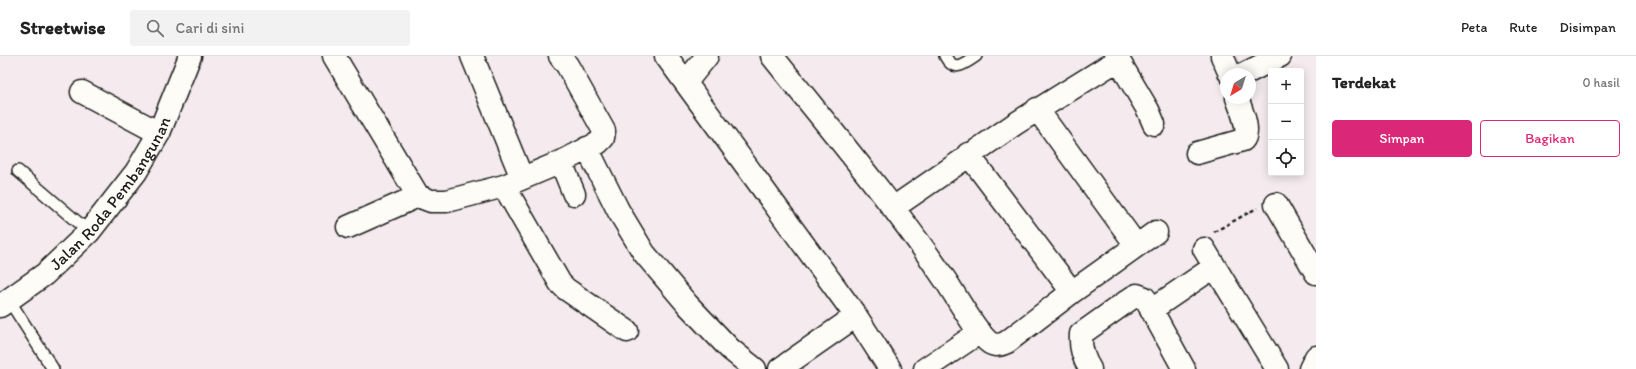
<!DOCTYPE html>
<html lang="id">
<meta charset="utf-8">
<style>
body{margin:0;font-family:Itim,sans-serif;background:#f2f2f2;color:#222}
.controls{position:absolute;right:12px;top:12px;display:grid;overflow:hidden;border-radius:4px;box-shadow:0 2px 10px #0003}
.controls button{width:36px;height:36px;display:grid;place-items:center;padding:0;border:0;border-bottom:1px solid #e0e0e0;background:#fff;color:#222;font:20px sans-serif}
.compass{position:absolute;left:1220px;top:12px;width:36px;height:36px;border-radius:50%;background:#fff;box-shadow:0 2px 10px #0003;rotate:218deg}
.list{margin:0;padding:0;list-style:none}
h2{display:flex;justify-content:space-between;align-items:center;height:52px;margin:0;padding:0 16px;font-size:17px}
h2 small{font-size:13px;font-weight:400;color:#767676}
.actions{display:flex;gap:8px;padding:12px 16px}
.actions a{flex:1;padding:9px 0;border:1px solid #db2777;border-radius:4px;text-align:center;font-size:14px;color:#db2777}
.actions .main{background:#db2777;color:#fff}
.icon{flex:none;width:22px;height:22px;fill:none;stroke:currentColor;stroke-width:2;stroke-linecap:round;stroke-linejoin:round}
.map{position:relative;flex:none;width:1316px;height:313px;overflow:hidden}
header{display:flex;align-items:center;gap:24px;box-sizing:border-box;height:56px;padding:0 20px;background:#fff;border-bottom:1px solid #e0e0e0}
header strong{font-size:19px}
nav{display:flex;gap:22px;margin-inline-start:auto;font-size:14px}
.search{width:280px;height:36px;background:#f2f2f2;display:flex;align-items:center;gap:10px;box-sizing:border-box;padding:0 14px;border-radius:4px;color:#767676;font-size:15px}
main{display:flex}
aside{flex:1;background:#fff}
.map>svg:first-child{display:block}
.lines{fill:none;stroke-linecap:round;stroke-linejoin:round}
.service-casing{stroke:#1c1c1c;stroke-width:14}
.minor-casing{stroke:#1c1c1c;stroke-width:25}
.tertiary-casing{stroke:#1c1c1c;stroke-width:25}
.path{stroke:#1c1c1c;stroke-width:2.5;stroke-dasharray:4 3;stroke-linecap:butt}
.service{stroke:#fdfcf7;stroke-width:11}
.minor{stroke:#fdfcf7;stroke-width:22}
.tertiary{stroke:#fdfcf7;stroke-width:22}
.labels{text-anchor:middle;stroke-width:3;stroke-linejoin:round;paint-order:stroke}
.street-label{font-size:17px;fill:#1c1c1c;stroke:#fdfcf7}
</style>
<header>
<strong>Streetwise</strong>
<div class="search"><svg class="icon" aria-label="search" viewBox="0 0 24 24"><circle cx="10" cy="10" r="6"/><path d="M15 15l6 6"/></svg>Cari di sini</div>
<nav><a>Peta</a><a>Rute</a><a>Disimpan</a></nav>
</header>
<main>
<div class="map">
<svg width="1316" height="313" viewBox="0 0 1316 313">
<rect width="100%" height="100%" fill="#f5ebef"/>
<filter id="ink" filterUnits="userSpaceOnUse"><feTurbulence type="fractalNoise" baseFrequency=".025" numOctaves="2"/><feDisplacementMap in="SourceGraphic" scale="8" xChannelSelector="R" yChannelSelector="G"/><feConvolveMatrix kernelMatrix="1 2 1 2 8 2 1 2 1" color-interpolation-filters="sRGB"/></filter>
<g filter="url(#ink)">
<g class="lines">
<defs>
<path id="service" d="M945,0C954,17 964,8 976,0
M18,115L89,176
M9,244L53,313"/>
<path id="minor" d="M334,0L418,140L431,145H447L504,130L561,106L598,87L603,82L604,75L567,9L560,0
M472,0L522,122
M666,0L856,260L890,313
M772,0C831,74 893,147 946,225C956,240 977,278 990,287C995,290 1001,289 1007,286L1072,236L1156,176
M1116,0L1148,54L1154,68
M1222,0L1230,18
M1244,18L1280,0
M686,26L707,0
M82,36L159,77
M1037,53L1136,189
M587,92L618,154L644,197L688,249L730,293L755,313
M1197,97L1243,84C1251,75 1241,53 1237,42
M968,98L1072,236
M561,106L574,138
M504,130L560,227L566,233L627,275
M1276,148L1316,217
M893,152L1015,68L1118,4
M348,171L418,140
M1204,193L1277,313
M1151,254L1214,211
M780,313L856,260
M925,313L980,276
M1090,313C1083,302 1080,291 1081,278L1133,241L1137,239L1145,242L1184,313
M1310,313L1316,301"/>
<g id="tertiary">
<path id="s1" d="M0,250L45,218L89,176L136,116L159,77L190,0"/>
</g>
</defs>
<use href="#service" class="service-casing"/>
<use href="#minor" class="minor-casing"/>
<use href="#tertiary" class="tertiary-casing"/>
<path class="path" d="M1214,176L1257,152"/>
<use href="#service" class="service"/>
<use href="#minor" class="minor"/>
<use href="#tertiary" class="tertiary"/>
</g>
</g>
<g class="labels">
<g class="street-label">
<text dy="6" stroke="none"><textPath href="#s1" startOffset="160">Jalan Roda Pembangunan</textPath></text>
</g>
</g>
</svg>
<div class="controls">
<button>+</button>
<button>−</button>
<button><svg class="icon" aria-label="locate" viewBox="0 0 24 24"><circle cx="12" cy="12" r="6"/><path d="M12 2v4M12 18v4M2 12h4M18 12h4"/></svg></button>
</div>
<svg class="compass" viewBox="-18 -18 36 36"><path d="M0-13l5 13h-10z" fill="#e53935"/><path d="M0 13l5-13h-10z" fill="#767676"/></svg>
</div>
<aside>
<h2>Terdekat<small>0 hasil</small></h2>
<ul class="list">
</ul>
<div class="actions"><a class="main">Simpan</a><a>Bagikan</a></div>
</aside>
</main>
